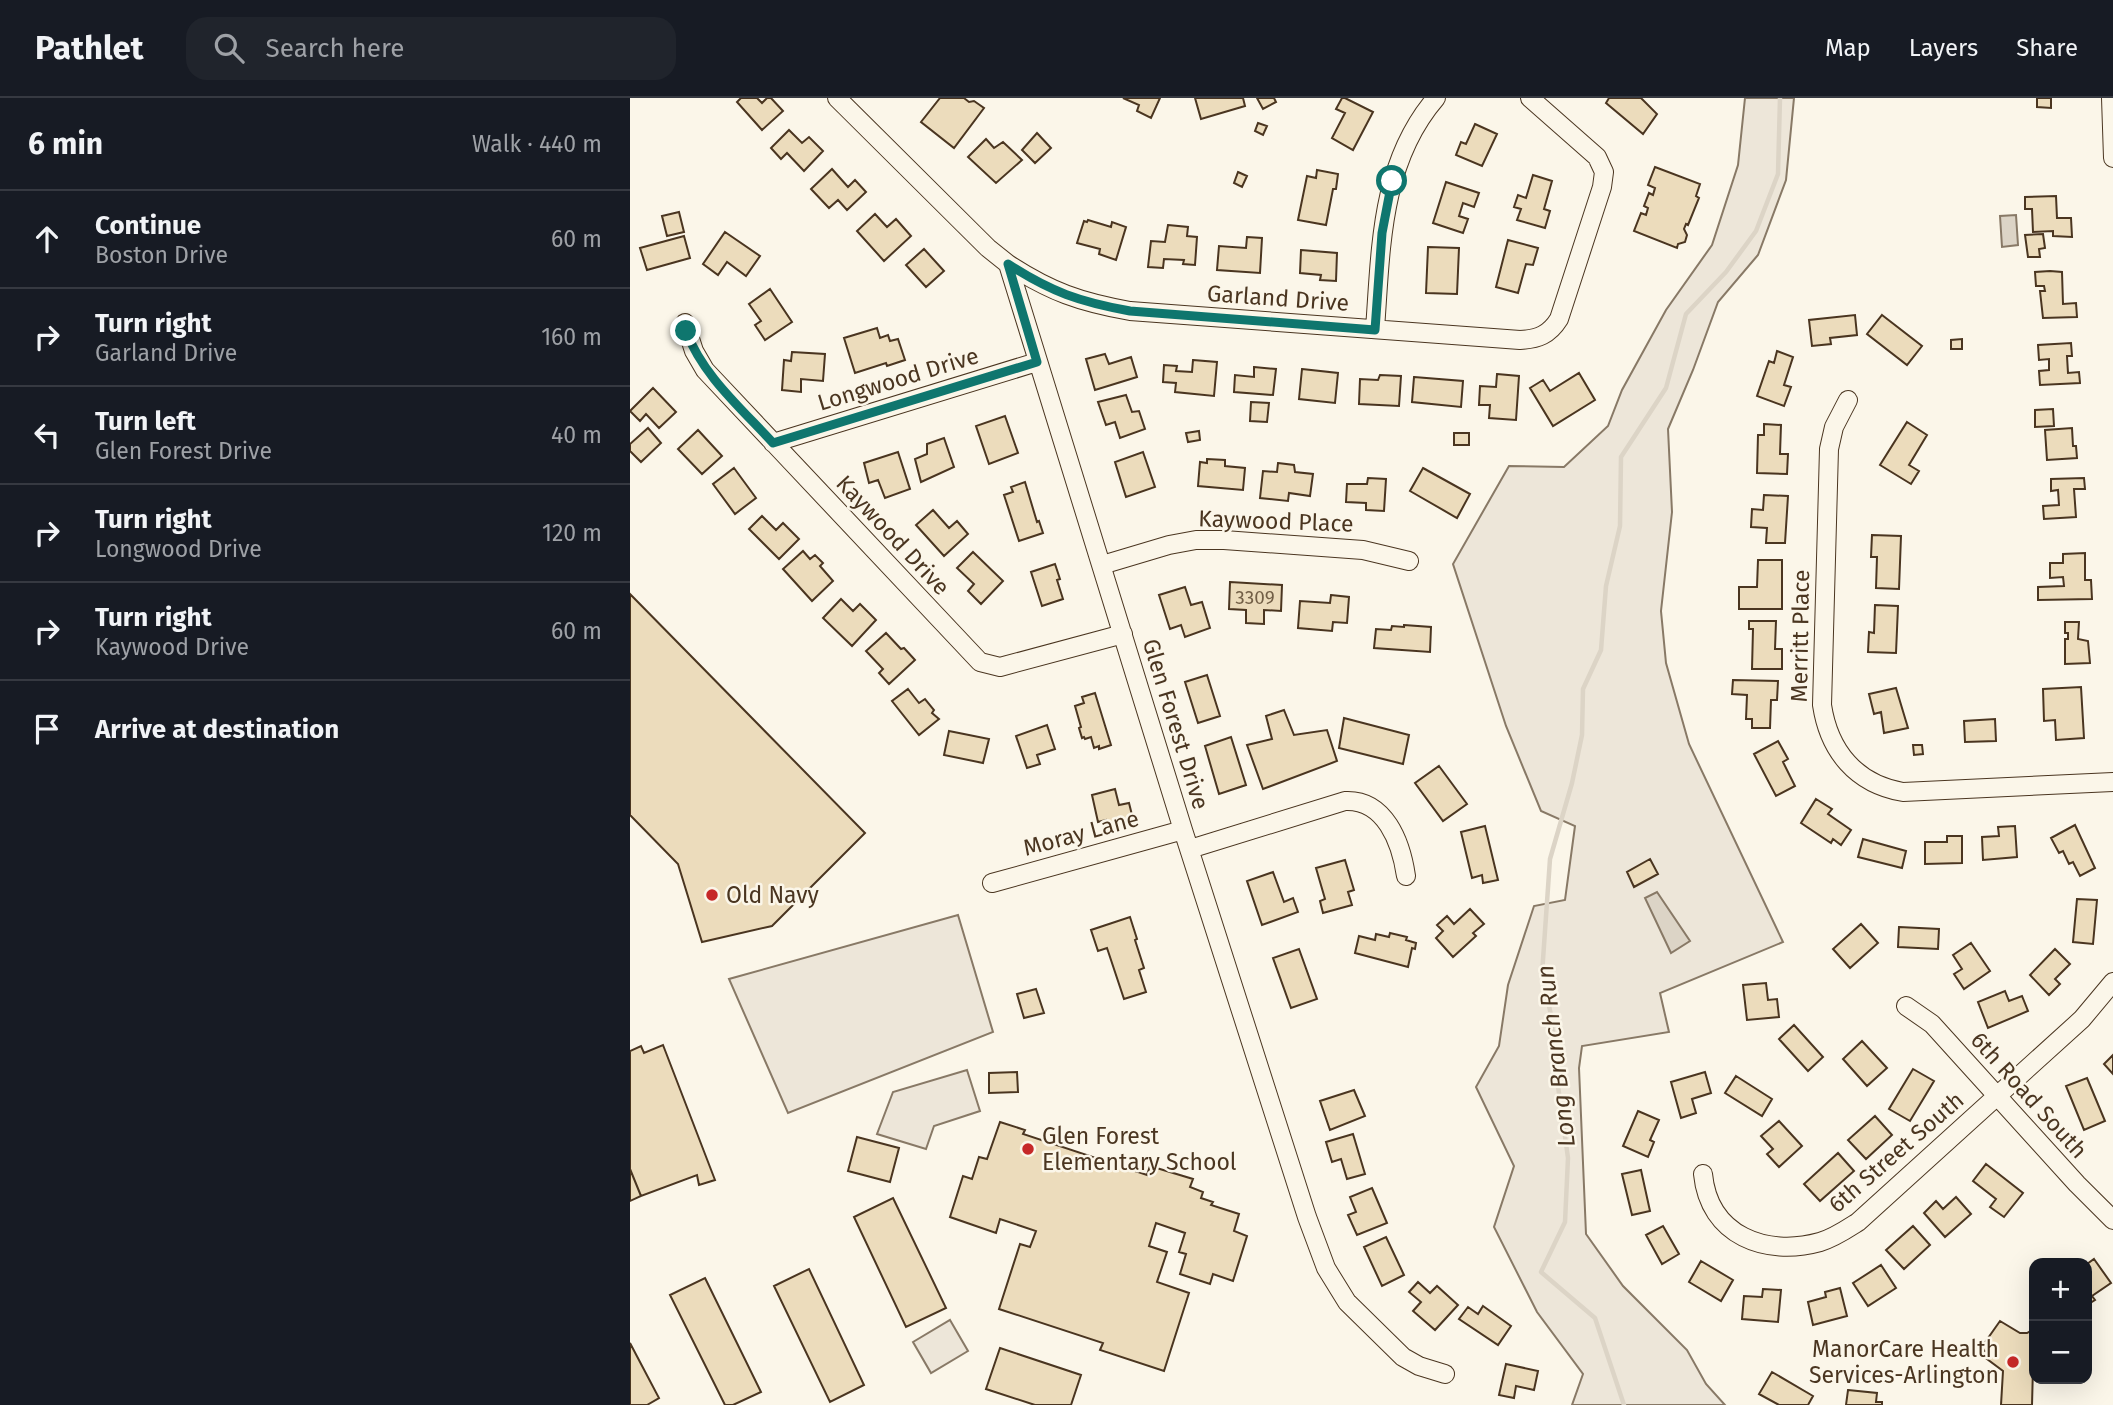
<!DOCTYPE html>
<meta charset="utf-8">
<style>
body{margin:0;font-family:"Fira Sans",sans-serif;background:#20242c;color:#f1f3f6}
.controls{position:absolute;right:21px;bottom:21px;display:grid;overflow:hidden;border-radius:14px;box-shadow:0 7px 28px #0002}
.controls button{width:63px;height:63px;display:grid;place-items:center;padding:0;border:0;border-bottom:2px solid #363941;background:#171b24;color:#f1f3f6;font:35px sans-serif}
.stop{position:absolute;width:21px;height:21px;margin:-16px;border:5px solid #0f766e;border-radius:50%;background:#fff}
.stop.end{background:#0f766e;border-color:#fff;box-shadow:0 2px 7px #0008}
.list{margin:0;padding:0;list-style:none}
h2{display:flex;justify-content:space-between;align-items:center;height:91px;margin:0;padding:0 28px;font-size:30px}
h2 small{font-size:23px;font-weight:400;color:#9ea1a6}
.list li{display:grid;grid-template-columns:46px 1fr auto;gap:21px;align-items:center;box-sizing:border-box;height:98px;padding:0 28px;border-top:2px solid #363941}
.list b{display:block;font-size:26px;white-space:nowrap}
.list p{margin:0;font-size:23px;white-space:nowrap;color:#9ea1a6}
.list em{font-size:23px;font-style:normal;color:#9ea1a6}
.icon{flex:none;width:38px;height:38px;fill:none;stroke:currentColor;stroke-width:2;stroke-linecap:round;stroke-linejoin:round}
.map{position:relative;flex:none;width:1483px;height:1307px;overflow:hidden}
header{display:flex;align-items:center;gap:42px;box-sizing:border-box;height:98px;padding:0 35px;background:#171b24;border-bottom:2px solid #363941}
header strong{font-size:33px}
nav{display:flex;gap:38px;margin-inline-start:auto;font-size:24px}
.search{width:490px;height:63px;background:#20242c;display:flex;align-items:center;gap:18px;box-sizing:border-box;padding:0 24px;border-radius:21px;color:#9ea1a6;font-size:26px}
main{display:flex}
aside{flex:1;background:#171b24}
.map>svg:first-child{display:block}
.green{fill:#ede6d9;stroke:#887966;stroke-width:2}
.water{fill:#dcd4c6;stroke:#887966;stroke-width:2}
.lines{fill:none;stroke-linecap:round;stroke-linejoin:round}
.stream{stroke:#dcd4c6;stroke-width:4.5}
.building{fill:#ecdcbc;stroke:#4a3520;stroke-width:2}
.minor-casing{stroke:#4a3520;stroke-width:20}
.minor{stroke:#fbf6e9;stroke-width:18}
.route{stroke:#0f766e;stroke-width:9}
.poi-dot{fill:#c62828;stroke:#fbf6e9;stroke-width:2.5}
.labels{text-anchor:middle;stroke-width:5;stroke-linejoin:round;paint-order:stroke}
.number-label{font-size:19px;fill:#725f47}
.street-label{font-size:23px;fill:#4a3520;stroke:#fbf6e9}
.poi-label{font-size:23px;fill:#4a3520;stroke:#fbf6e9;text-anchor:start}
.water-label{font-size:24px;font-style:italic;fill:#4a3520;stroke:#fbf6e9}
</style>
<header>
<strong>Pathlet</strong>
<div class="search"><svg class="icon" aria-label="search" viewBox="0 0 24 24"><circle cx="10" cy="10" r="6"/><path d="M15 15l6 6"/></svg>Search here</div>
<nav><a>Map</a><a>Layers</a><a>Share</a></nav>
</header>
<main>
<aside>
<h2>6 min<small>Walk · 440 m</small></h2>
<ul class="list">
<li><svg class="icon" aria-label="ahead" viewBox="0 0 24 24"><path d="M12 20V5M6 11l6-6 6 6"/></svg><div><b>Continue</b><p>Boston Drive</p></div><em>60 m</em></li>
<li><svg class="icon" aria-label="right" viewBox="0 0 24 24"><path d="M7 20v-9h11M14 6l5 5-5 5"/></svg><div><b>Turn right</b><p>Garland Drive</p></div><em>160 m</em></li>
<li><svg class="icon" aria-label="left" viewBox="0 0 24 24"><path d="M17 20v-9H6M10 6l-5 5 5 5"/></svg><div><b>Turn left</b><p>Glen Forest Drive</p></div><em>40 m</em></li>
<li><svg class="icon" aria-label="right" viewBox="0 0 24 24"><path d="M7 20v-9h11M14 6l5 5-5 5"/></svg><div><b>Turn right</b><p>Longwood Drive</p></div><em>120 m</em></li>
<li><svg class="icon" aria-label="right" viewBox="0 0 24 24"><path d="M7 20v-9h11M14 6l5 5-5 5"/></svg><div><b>Turn right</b><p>Kaywood Drive</p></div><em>60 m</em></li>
<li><svg class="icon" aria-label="arrive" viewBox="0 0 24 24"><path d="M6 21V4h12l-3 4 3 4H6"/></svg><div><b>Arrive at destination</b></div></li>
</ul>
</aside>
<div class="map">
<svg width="1483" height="1307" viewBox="0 0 1483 1307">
<rect width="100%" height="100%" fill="#fbf6e9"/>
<path class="green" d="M1115,0H1164L1156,82L1128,157L1088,204L1063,272L1038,331L1042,414L1031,513L1036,565L1059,646L1153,844L1030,895L1039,934L952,948L949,970L956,1136L993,1188L1057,1252L1076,1286L1095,1307H942L953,1276L907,1214L864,1129L884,1068L846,989L869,948L878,887L904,808L935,802L945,728L911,713L876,628L823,466L879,368L934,369L978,328L992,292L1036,212L1082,147L1108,67Z
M328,817L363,934L158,1015L99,881Z
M337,972L350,1013L304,1028L296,1051L247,1036L263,994Z
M320,1222L338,1253L301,1275L283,1244Z"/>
<path class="water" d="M1386,117L1388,147L1372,149L1370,118Z
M1027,794L1060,843L1041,855L1015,800Z"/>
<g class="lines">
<path class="stream" d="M994,1307L965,1220L911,1174L935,1124L938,1060L927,981L921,917L912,876L920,761L942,685L952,637L953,591L971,552L976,488L990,428L991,359L1036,290L1056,216L1096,174L1126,133L1148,76L1150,0"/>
</g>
<path class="building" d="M111,0H127L132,5L137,0H141L153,13L132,32L107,4Z
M310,0H334L339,4L344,3L354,10L324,50L291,24Z
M493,0H530L521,20L507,13L509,7Z
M565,0H613L615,8L571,21Z
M627,0H644L646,4L633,11Z
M712,0H715L743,14L723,52L702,40L715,15L706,11Z
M979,0H1011L1027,16L1013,36L976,5Z
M1407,0H1421V10L1407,9Z
M628,25L637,28L633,37L625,33Z
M845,26L867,36L852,68L826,57L831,44L836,46Z
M159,32L172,45L179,39L193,53L174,73L157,55L151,61L141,50Z
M407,35L421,50L405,65L392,52Z
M356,41L364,50L373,44L392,62L366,85L338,59Z
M1025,69L1070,86L1066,98L1069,100L1058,127L1056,126L1054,131L1057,137L1055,144L1048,146L1047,150L1004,133L1011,115L1016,117L1018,110L1014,108L1019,95L1023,97L1025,90L1018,87Z
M202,71L218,89L225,82L236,94L217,112L208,102L199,110L181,91Z
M687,72L708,76L706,91H703L696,127L668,122L677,78L686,80Z
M608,74L617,78L612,89L604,85Z
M903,77L922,83L914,111L920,113L915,130L887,122L891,111L884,109L888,97L896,100Z
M816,84L849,95L844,109L833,105L829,118L838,121L833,135L803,125Z
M1426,98L1427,120H1441L1442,139L1423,138V133L1403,134L1402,111H1395V99Z
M49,114L54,134L37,138L32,118Z
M245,116L257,129L266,121L281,138L254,163L227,133Z
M458,122L481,129L482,124L496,129L486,162L469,156L470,151L447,145L454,123L457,124Z
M538,127L558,129L557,138L567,139L565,167L553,166L554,162L534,161L533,170L518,169L521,143L535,144Z
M95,134L130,158L116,178L97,164L88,177L73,166Z
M1413,136L1415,150L1409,151L1410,159H1398L1395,137Z
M54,138L60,160L17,172L10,150Z
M617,139L632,140L630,175L587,172L589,148L616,150Z
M878,142L908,150L903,167L896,166L888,195L866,189Z
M798,149L829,150L827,196L796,195Z
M294,151L314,173L296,189L276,167Z
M671,152L707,155L706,183L690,182L691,177L670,175Z
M1420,173L1432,174L1433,206L1446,205L1447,219L1413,220L1410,193H1415L1414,188H1406L1405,174Z
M140,191L162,224L135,242L125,227L131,223L119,206Z
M1225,217L1227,237L1200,240L1201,246L1182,248L1179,222Z
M1252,217L1292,248L1277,267L1237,236Z
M247,230L250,240L258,237L260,243L268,241L275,262L257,268L256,265L225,275L214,240Z
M1332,241V251H1321V242Z
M1441,245L1442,258H1437L1438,275L1449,274L1450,285L1410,287L1409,273L1419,272V261L1409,262L1408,247Z
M1147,253L1163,259L1154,287L1161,289L1154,308L1127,298L1139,263L1144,265Z
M162,254L195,256L193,283L171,281V294L152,292L154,262L161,263Z
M475,256L479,266L501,259L507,279L465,292L456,261Z
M563,262L587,264L584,298L545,294L546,285L533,284L534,267L547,268L546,273L562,274Z
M624,269L646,271L643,297L604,294L605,277L624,279Z
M672,271L708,275L705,305L669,301Z
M949,275L965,302L923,328L900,290L913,282L920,293Z
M867,276L889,278L886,322L859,320L860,307H849L850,288L866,289Z
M750,277L771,278L769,308L729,306L730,281L748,282Z
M784,279L833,283L831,309L782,304Z
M23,290L46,314L29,330L16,316L10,323L0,313Z
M496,297L502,314L509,313L515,331L490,340L485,324L476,327L468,304Z
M621,304L639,305L637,324L620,323Z
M1423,311L1424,328L1405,329V312Z
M375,318L388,355L359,366L346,328Z
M1277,324L1297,337L1279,367L1289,373L1281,386L1250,367Z
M1134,326L1151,327L1150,356H1158L1157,376L1127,375L1128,337H1134Z
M18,330L31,345L11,364L0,353V346Z
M1442,330L1443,348H1446L1447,360L1417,362L1415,332Z
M68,332L92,358L72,376L48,351Z
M569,333L570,342L558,344L556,335Z
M824,335H839V347H824Z
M314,340L324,369L291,384L285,361L297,356V346Z
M268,354L280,391L255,400L248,382L239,385L234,365Z
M513,354L525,389L496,399L485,364Z
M577,361L595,362V368L615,370L613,392L568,388L570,364L577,365Z
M648,365L664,367L665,374L683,376L680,398L659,395L658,403L630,400L633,373L647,374Z
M104,370L126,400L105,416L83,386Z
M793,370L840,396L827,420L780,393Z
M738,380L756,381L754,413L736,412V405L716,404L717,386H737Z
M1454,380L1455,391H1444L1446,419L1414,421L1413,408L1429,407L1428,392L1421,393V381Z
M395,384L407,424L409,423L413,435L389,443L374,397L383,394L381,389Z
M1134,397L1158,398L1155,445H1136L1137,430L1121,429L1122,411L1133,412Z
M303,412L319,430L327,423L338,436L314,458L286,427Z
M132,418L146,432L153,425L169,441L149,461L119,431Z
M1242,437L1271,438L1269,491L1246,490L1247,459H1241Z
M173,453L180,461L185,457L193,465L190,468L203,483L182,503L153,471Z
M343,454L373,483L351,506L338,493L344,486L327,470Z
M1455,455V482H1461L1462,501L1408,502V489L1434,488L1433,479L1420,480V465H1433V456Z
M1128,462H1152V511H1109V489H1127Z
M425,466L430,481L427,482L433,501L412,508L401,474Z
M600,484L652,487L651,513L634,512V526L616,525V512L599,511Z
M555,489L561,507L572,504L580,530L555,539L551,527L540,531L529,497Z
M0,496L235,735L142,828L72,844L48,766L0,717Z
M701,497L719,499L717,525L703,524L702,533L668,530L670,503L700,505Z
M211,501L223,513L230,506L246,522L222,548L193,520Z
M1245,507L1268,508L1266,555L1238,554L1239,534L1244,535Z
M1119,523H1146L1145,551H1152V571H1122L1123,531H1119Z
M1435,524H1449L1448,541L1458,543L1460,565L1435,566V541H1438V535H1435Z
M774,527L801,529L800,554L744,550L746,531L761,532L762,528L774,529Z
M256,535L271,551L274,550L285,562L259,586L249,575L253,571L236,553Z
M577,577L590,618L568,625L555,584Z
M1103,582L1148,583L1147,602H1141L1140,630H1122V621H1116L1117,597L1102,596Z
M1451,589L1454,640L1426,642L1425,622L1414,623L1413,591Z
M1266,590L1278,630L1254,635L1251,614L1244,616L1239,596Z
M278,591L289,605L295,601L304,612L302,615L309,621L289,637L262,603Z
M465,595L481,647L469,651V648L464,650L461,639L455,641L454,639L452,640L449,630L451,629L445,608L454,605L452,599Z
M654,612L664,637L697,632L707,663L633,691L617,647L642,641L636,618Z
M714,620L779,637L773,666L709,650Z
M1365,621L1366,643L1335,644L1334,623Z
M417,627L425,651L407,657L410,666L397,670L386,638Z
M319,633L359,641L353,665L314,657Z
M601,639L616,687L589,696L575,648Z
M1148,643L1158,661L1153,664L1165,688L1146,698L1124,656Z
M1283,647H1292L1293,656L1284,657Z
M809,668L837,706L813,723L785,685Z
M485,691L489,707L499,705L504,725L479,732L476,722L468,724L462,697Z
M1186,701L1202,711L1198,716L1221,732L1211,747L1203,741L1201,745L1171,725Z
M1445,727L1465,770L1450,778L1443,764L1439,766L1433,753L1429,755L1421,740Z
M855,728L868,782L853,785L852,777L842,780L831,734Z
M1385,728L1387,759L1353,762L1352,739L1369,738L1368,729Z
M1317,738H1332V765L1295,766V744H1317Z
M1233,741L1276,753L1272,770L1228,759Z
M1020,761L1028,776L1004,789L997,774Z
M715,762L724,792L718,794L722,807L693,815L690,803L695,801L686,770Z
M643,774L654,804L663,800L668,814L632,827L617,783Z
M1447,801L1467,802L1463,846L1443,844Z
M840,811L854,826L843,835L846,838L823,859L806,840L813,833L807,827L817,818L824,826Z
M500,819L507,841L505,842L514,870L509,872L516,894L494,901L477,850L468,853L461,832Z
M1231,826L1248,845L1220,870L1203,851Z
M1269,829L1309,831L1308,851L1268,849Z
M760,835L777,839L776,842L786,845L785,851L782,850L778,869L725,855L729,838L745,842L746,836L759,839Z
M1341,845L1360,873L1334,891L1324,876L1332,871L1323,857Z
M669,851L687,901L661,910L643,860Z
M1425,851L1440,866L1425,881L1430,886L1419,897L1400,877Z
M1136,885L1138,902L1147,901L1149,919L1117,922L1113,887Z
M406,891L414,915L394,920L387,896Z
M1375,893L1379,903L1392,898L1398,913L1358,930L1348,904Z
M1164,927L1193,959L1178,973L1149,941Z
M1232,943L1257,970L1237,988L1213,961Z
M33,947L85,1082L69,1087L67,1077L11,1098L0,1071V953L11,948L14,955Z
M1483,957V976L1474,966Z
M1283,971L1304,983L1280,1023L1259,1011Z
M387,974L388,994L359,995V975Z
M1075,974L1081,995L1062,1001L1066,1015L1051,1020L1041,984Z
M1106,978L1142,1001L1132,1018L1095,995Z
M1457,980L1475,1023L1454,1032L1436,988Z
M724,992L735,1018L700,1032L690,1003Z
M1008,1013L1029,1022L1020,1042L1024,1044L1018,1059L993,1048Z
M1245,1018L1262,1037L1236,1061L1218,1042Z
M1149,1023L1172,1048L1149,1069L1137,1056L1143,1051L1131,1038Z
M370,1024L395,1032L393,1036L517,1077L520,1068L563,1081L560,1089L573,1094L571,1100L583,1104L581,1107L609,1116L604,1133L617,1138L603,1183L583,1176L580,1186L550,1176L556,1156L549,1154L555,1135L526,1125L519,1148L537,1154L527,1184L559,1195L534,1273L470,1252L473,1245L369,1211L390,1146L400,1149L406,1133L370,1121L366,1135L320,1119L333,1078L342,1081L349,1059L357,1061Z
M723,1036L735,1076L717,1081L711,1061L702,1064L696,1044Z
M227,1039L269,1050L260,1084L218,1073Z
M1208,1055L1224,1073L1190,1103L1174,1086Z
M1356,1066L1393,1095L1374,1119L1360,1109L1366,1101L1343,1083Z
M0,1071L11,1098L0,1103Z
M1011,1072L1020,1113L1002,1117L992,1076Z
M742,1090L757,1125L727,1137L718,1117L726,1114L720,1099Z
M1326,1099L1341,1116L1315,1139L1294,1115L1306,1103L1313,1111Z
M263,1100L316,1210L276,1229L224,1119Z
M1033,1128L1049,1156L1032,1166L1016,1137Z
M1283,1128L1300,1147L1274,1171L1256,1152Z
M756,1139L774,1177L752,1188L734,1149Z
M1464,1161L1481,1185L1462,1198L1465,1202L1457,1207V1166Z
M1071,1163L1103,1182L1091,1203L1059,1184Z
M1251,1167L1266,1190L1238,1208L1223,1185Z
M179,1171L234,1287L200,1304L144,1188Z
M75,1180L131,1294L103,1307H95L40,1197Z
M788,1184L800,1195L807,1188L828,1207L805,1232L783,1213L791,1204L779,1194Z
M1210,1190L1217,1218L1183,1227L1178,1204L1196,1199L1195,1194Z
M1133,1191L1151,1192L1148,1224L1112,1221L1114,1198L1132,1199Z
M853,1208L881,1228L868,1247L829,1221L838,1209L848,1216Z
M1370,1223L1390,1235H1397L1404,1231L1402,1307H1371L1373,1273L1353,1258L1356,1254L1351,1250Z
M0,1245L29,1300L17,1307H0Z
M370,1250L451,1277L441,1307H405L356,1291Z
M876,1266L908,1273L904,1292L886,1288L884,1300L869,1297Z
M1142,1274L1183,1298L1178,1307H1149L1129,1296Z
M1218,1292L1247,1295L1246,1304H1252V1307H1216Z"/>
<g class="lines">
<defs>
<path id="minor" d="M207,0L358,150L378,166L553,732L677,1119L696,1170L717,1204L773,1259L789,1268L815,1276
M1481,0L1483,60
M378,166C421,194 450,204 500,213L890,242C908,241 919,237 929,221L972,89L974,74L967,59L900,0
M55,225L64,253L75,272L350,564L370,569L493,536
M745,231C751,151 750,65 806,0
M1218,302L1204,329L1199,351L1192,607C1199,653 1226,686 1273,694L1483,684
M143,345L407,264
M472,467L539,447L566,442H594L733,452L779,463
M560,751L715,703C755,701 771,744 776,778
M362,785L553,732
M1276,908L1302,926L1447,1086L1483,1122
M1073,1076C1079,1138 1136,1159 1190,1144C1204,1140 1217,1131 1228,1124L1452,921L1483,884"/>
</defs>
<use href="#minor" class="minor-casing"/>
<use href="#minor" class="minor"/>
</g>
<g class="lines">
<path class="route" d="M56,233C73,278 111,310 143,345L407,264L378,166C421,194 450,204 500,213L745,232L752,135L762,83"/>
</g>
<g class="poi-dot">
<circle cx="82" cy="797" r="7"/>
<circle cx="398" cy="1051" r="7"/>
<circle cx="1383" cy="1264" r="7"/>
</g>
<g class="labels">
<g class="number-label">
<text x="625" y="506">3309</text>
</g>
<g class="street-label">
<text transform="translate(648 200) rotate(4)" y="8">Garland Drive</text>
<text transform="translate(268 281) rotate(-17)" y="8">Longwood Drive</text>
<text transform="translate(646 423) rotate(2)" y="8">Kaywood Place</text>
<text transform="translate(263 437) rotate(47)" y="8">Kaywood Drive</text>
<text transform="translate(1170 538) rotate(-89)" y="8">Merritt Place</text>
<text transform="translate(546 626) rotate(73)" y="8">Glen Forest Drive</text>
<text transform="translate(451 735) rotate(-15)" y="8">Moray Lane</text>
<text transform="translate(1399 997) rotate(48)" y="8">6th Road South</text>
<text transform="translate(1266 1054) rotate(-41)" y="8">6th Street South</text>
</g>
<g class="poi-label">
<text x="96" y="805">Old Navy</text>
<text x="412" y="1046">Glen Forest<tspan x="412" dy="26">Elementary School</tspan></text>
<text x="1369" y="1259" text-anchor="end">ManorCare Health<tspan x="1369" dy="26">Services-Arlington</tspan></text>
</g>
<g class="water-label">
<text transform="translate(926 958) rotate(-97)" y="8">Long Branch Run</text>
</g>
</g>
</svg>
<div class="controls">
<button>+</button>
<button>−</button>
</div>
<div class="stop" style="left:762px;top:83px"></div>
<div class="stop end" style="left:56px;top:233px"></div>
</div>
</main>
